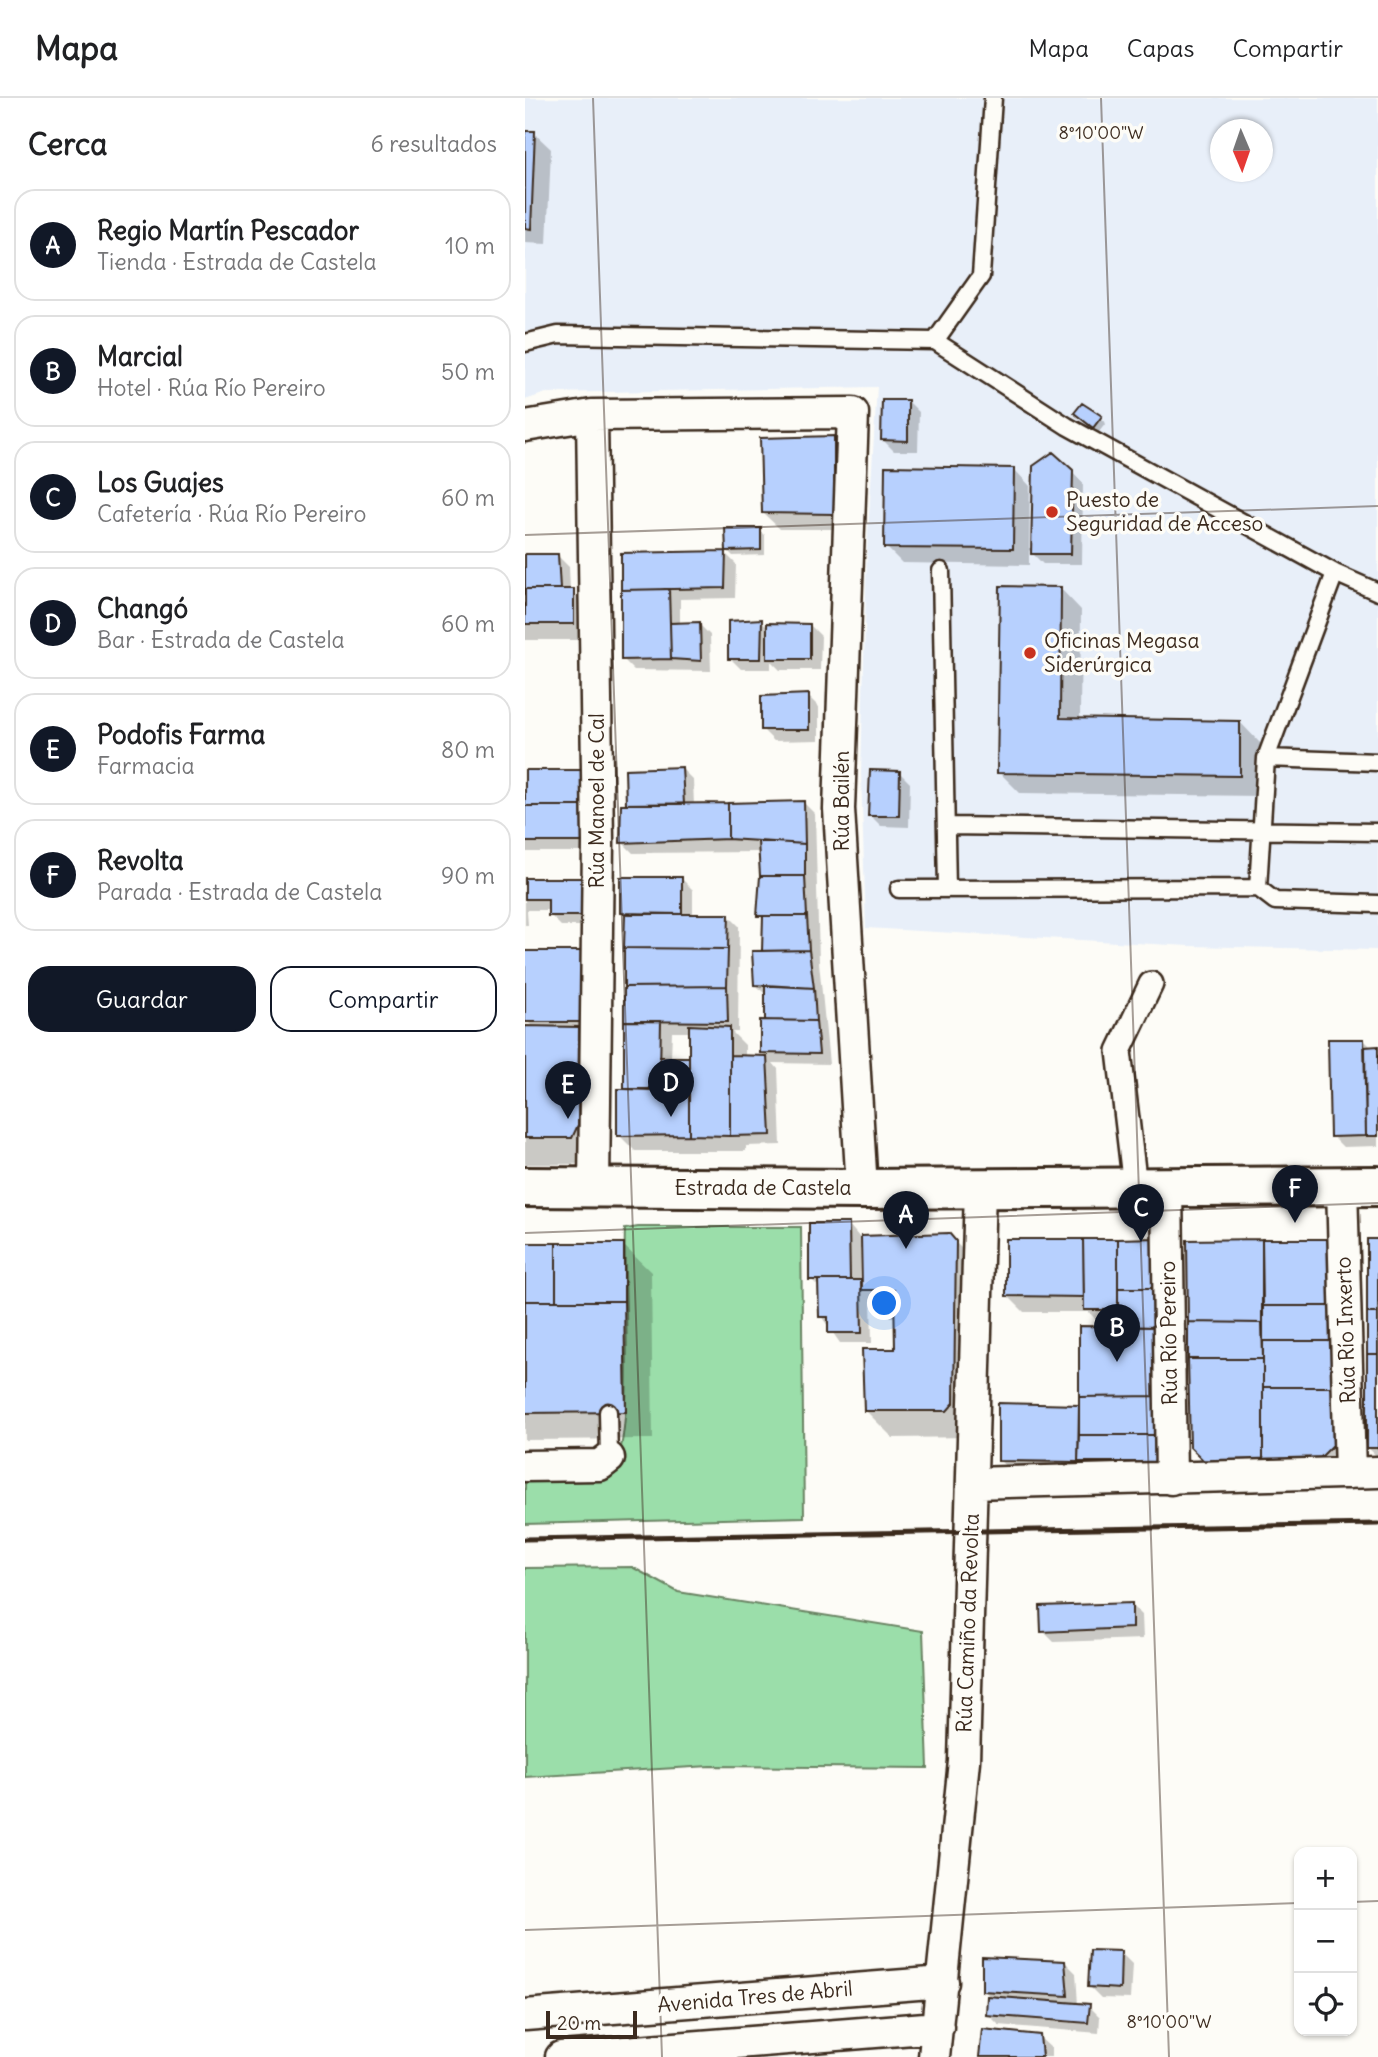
<!DOCTYPE html>
<html lang="es">
<meta charset="utf-8">
<style>
body{margin:0;font-family:Delius,sans-serif;background:#f6f6f6;color:#202124}
.controls{position:absolute;right:21px;bottom:21px;display:grid;overflow:hidden;border-radius:14px;box-shadow:0 2px 5px #0004}
.controls button{width:63px;height:63px;display:grid;place-items:center;padding:0;border:0;border-bottom:2px solid #e0e0e0;background:#fff;color:#202124;font:35px sans-serif}
.compass{position:absolute;left:685px;top:21px;width:63px;height:63px;border-radius:50%;background:#fff;box-shadow:0 2px 5px #0004;rotate:178deg}
.scale{position:absolute;left:21px;bottom:18px;width:91px;box-sizing:border-box;padding-left:7px;border:4px solid #3b2a1e;border-top:0;font-size:19px;line-height:24px;white-space:nowrap;color:#3b2a1e;-webkit-text-stroke:5px #fdfcf7;paint-order:stroke}
.you{position:absolute;left:360px;top:1206px;width:24px;height:24px;margin:-18px;border:5px solid #fff;border-radius:50%;background:#1a73e8;box-shadow:0 0 0 10px #1a73e833}
.badge{display:grid;place-items:center;width:46px;height:46px;border-radius:50%;background:#111827;color:#fff;font-size:23px;font-weight:700}
.pin{position:absolute;translate:-50% -58px;filter:drop-shadow(0 2px 4px #0008)}
.pin::after{content:'';position:absolute;top:37px;width:24px;height:21px;background:inherit;clip-path:polygon(0 0,100% 0,50% 100%)}
.list{margin:0;padding:0;list-style:none}
h2{display:flex;justify-content:space-between;align-items:center;height:91px;margin:0;padding:0 28px;font-size:30px}
h2 small{font-size:23px;font-weight:400;color:#757577}
.list li{display:grid;grid-template-columns:46px 1fr auto;gap:21px;align-items:center;box-sizing:border-box;height:112px;margin:0 14px 14px;padding:0 14px;border:2px solid #e0e0e0;border-radius:21px}
.list b{display:block;font-size:26px;white-space:nowrap}
.list p{margin:0;font-size:23px;white-space:nowrap;color:#757577}
.list em{font-size:23px;font-style:normal;color:#757577}
.actions{display:flex;gap:14px;padding:21px 28px}
.actions a{flex:1;padding:16px 0;border:2px solid #111827;border-radius:21px;text-align:center;font-size:24px;color:#111827}
.actions .main{background:#111827;color:#fff}
.icon{flex:none;width:38px;height:38px;fill:none;stroke:currentColor;stroke-width:2;stroke-linecap:round;stroke-linejoin:round}
.map{position:relative;flex:none;width:853px;height:1959px;overflow:hidden}
header{display:flex;align-items:center;gap:42px;box-sizing:border-box;height:98px;padding:0 35px;background:#fff;border-bottom:2px solid #e0e0e0}
header strong{font-size:33px}
nav{display:flex;gap:38px;margin-inline-start:auto;font-size:24px}
main{display:flex}
aside{flex:1;background:#fff}
.map>svg:first-child{display:block}
.built{fill:#e8eff9;fill-rule:evenodd}
.green{fill:#9bdeaa;stroke:#6b8464;stroke-width:2}
.shadow{fill:#0003;fill-rule:evenodd}
.building{fill:#b7d0fe;stroke:#3b2a1e;stroke-width:2}
.lines{fill:none;stroke-linecap:round;stroke-linejoin:round}
.service-casing{stroke:#3b2a1e;stroke-width:21}
.pedestrian-casing{stroke:#3b2a1e;stroke-width:28}
.minor-casing{stroke:#3b2a1e;stroke-width:35}
.primary-casing{stroke:#3b2a1e;stroke-width:44}
.service{stroke:#fdfcf7;stroke-width:16}
.pedestrian{stroke:#fdfcf7;stroke-width:23}
.minor{stroke:#fdfcf7;stroke-width:30}
.primary{stroke:#fdfcf7;stroke-width:38}
.rail{stroke:#3b2a1e;stroke-width:5}
.ticks{fill:none;stroke:#3b2a1e;stroke-width:2;stroke-opacity:0.45}
.poi-dot{fill:#c8321e;stroke:#fdfcf7;stroke-width:2.5}
.labels{text-anchor:middle;stroke-width:7;stroke-linejoin:round;paint-order:stroke}
.poi-label{font-size:21px;fill:#3b2a1e;stroke:#fdfcf7;text-anchor:start}
.street-label{font-size:21px;fill:#3b2a1e;stroke:#fdfcf7}
.ticks-label{font-size:18px;text-anchor:middle;fill:#3b2a1e;stroke:#fdfcf7;stroke-width:7;stroke-linejoin:round;paint-order:stroke}
</style>
<header>
<strong>Mapa</strong>
<nav><a>Mapa</a><a>Capas</a><a>Compartir</a></nav>
</header>
<main>
<aside>
<h2>Cerca<small>6 resultados</small></h2>
<ul class="list">
<li><span class="badge">A</span><div><b>Regio Martín Pescador</b><p>Tienda · Estrada de Castela</p></div><em>10 m</em></li>
<li><span class="badge">B</span><div><b>Marcial</b><p>Hotel · Rúa Río Pereiro</p></div><em>50 m</em></li>
<li><span class="badge">C</span><div><b>Los Guajes</b><p>Cafetería · Rúa Río Pereiro</p></div><em>60 m</em></li>
<li><span class="badge">D</span><div><b>Changó</b><p>Bar · Estrada de Castela</p></div><em>60 m</em></li>
<li><span class="badge">E</span><div><b>Podofis Farma</b><p>Farmacia</p></div><em>80 m</em></li>
<li><span class="badge">F</span><div><b>Revolta</b><p>Parada · Estrada de Castela</p></div><em>90 m</em></li>
</ul>
<div class="actions"><a class="main">Guardar</a><a>Compartir</a></div>
</aside>
<div class="map">
<svg width="853" height="1959" viewBox="0 0 853 1959">
<rect width="100%" height="100%" fill="#fdfcf7"/>
<filter id="ink" filterUnits="userSpaceOnUse"><feTurbulence type="fractalNoise" baseFrequency=".0143" numOctaves="2"/><feDisplacementMap in="SourceGraphic" scale="14" xChannelSelector="R" yChannelSelector="G"/><feConvolveMatrix kernelMatrix="1 2 1 2 8 2 1 2 1" color-interpolation-filters="sRGB"/></filter>
<g filter="url(#ink)">
<path class="built" d="M0,0H853V852L664,848L341,830L336,675L342,451L352,289L21,295L0,302ZM696,32H738V74H696Z"/>
<path class="green" d="M113,1129H276L279,1419L0,1426V1383L85,1380C113,1340 97,1187 100,1131Z
M107,1469L153,1494L398,1533L403,1670L185,1668L0,1679V1470Z"/>
<path class="shadow" d="M0,35H9L26,51L22,146L0,145Z
M383,303L394,314L393,353H369L358,342Z
M557,307L581,325L574,334L556,320Z
M309,340L325,356V431H255L238,415Z
M489,371L505,388L504,450H507L547,373L558,385L557,466H518L504,452V467L377,465L361,449Z
M235,432L240,437V457L208,458L202,452Z
M200,455L211,466L210,500L155,501V526H174L185,537L186,573L109,572L98,561L97,457Z
M0,458H33L44,469L45,492L64,509L65,542H0Z
M536,491L556,512L555,622L715,624L735,645V698L495,695L474,674Z
M236,523L244,531L285,527L296,538L295,572H255L246,563V571H216L205,560Z
M283,598L294,609V642L249,643L238,632Z
M157,671L168,682L169,707L279,705L290,716L294,864L304,966L248,965L253,971L256,1047L221,1048V1053H110L94,1037L103,993L101,819L97,815L157,781L168,792V817H203L214,828L213,934H207L220,947V959L242,960L237,954L242,898L230,886L239,854L240,823L234,817L236,754L108,755L97,744L103,707ZM147,934H166V960H146Z
M55,673L66,684L69,754H0V674Z
M374,674L385,685L384,729L356,728L345,717Z
M0,782H57L68,828H36L25,817V812H2L3,827H0Z
M62,854L74,1066H0V930H9L2,923Z
M839,942L847,950H853V1048L818,1049L807,1038Z
M324,1127L335,1140L423,1137L458,1172L449,1339L368,1340L340,1312L371,1253V1219H366L346,1199L347,1245H315L296,1218L295,1190L286,1181ZM335,1151H338L339,1187L335,1183Z
M630,1142L642,1375L491,1378L474,1362L475,1307L555,1309L597,1230L595,1222H571L564,1214H499L482,1197Z
M805,1142L824,1364L699,1381L664,1144Z
M853,1143V1359L843,1350Z
M0,1147H98L126,1174L128,1341L0,1342Z
M606,1506L617,1517L618,1541L529,1544L518,1533Z
M596,1855L607,1866L605,1901L576,1900L565,1889Z
M540,1864L551,1875L553,1907L564,1908L575,1919L574,1935L474,1927L463,1916L466,1900L459,1892Z
M514,1939L526,1950V1959H456Z"/>
<path class="building" d="M0,33H10L6,131L0,130Z
M357,302H383V343L356,342Z
M557,305L577,318L568,330L549,315Z
M309,338V416L237,415L235,340Z
M528,354L548,372L546,456H506L508,368Z
M360,368L489,370L488,451L359,450Z
M200,430H236V452L201,453Z
M201,453L200,490L96,492V455Z
M0,456H33L35,491H0Z
M475,488L536,489L535,620L715,623V678L472,675Z
M0,491H49V526H0Z
M144,491L146,561L96,562V492Z
M237,521L236,561H203V523Z
M175,524L176,563L146,561L145,525Z
M242,525L285,526V561H242Z
M284,596V632H236V598Z
M157,669L159,706H101L100,671Z
M0,672H56L57,708H0Z
M345,672L375,673L374,718H343Z
M279,703L280,746L203,741V705Z
M203,705V741L95,745L96,706Z
M0,708H57L58,744H0Z
M233,743L280,746V778H235Z
M235,778H280L282,818H232Z
M95,779H157V816L95,815Z
M0,780H58V818H23V801H0Z
M100,816H204L203,851L99,850Z
M238,818H282L284,852L237,853Z
M99,850L203,851L202,888L99,889Z
M284,852L289,890L229,887L227,853Z
M0,853H62L61,924H0Z
M240,887L289,890L291,923L240,922Z
M202,888L203,924L99,923V889Z
M235,922L291,923L294,956L235,955Z
M99,923H136L135,975L125,976V992L99,991Z
M164,927L205,929V1038L164,1037Z
M0,928L54,929L53,1027L47,1040H0Z
M803,941H839L841,1038L805,1039Z
M853,948V1038H841L840,949Z
M205,957L242,958L246,1037L205,1038Z
M135,959H164V1037L92,1038V991H134Z
M284,1125H324L325,1182H284Z
M424,1135L431,1143L429,1305L422,1313H339L337,1251H370L369,1192H337L336,1138Z
M631,1140V1190H593V1141Z
M481,1141H558L559,1199L481,1198Z
M558,1141H593V1212H559Z
M737,1141H806L807,1208H738Z
M737,1141V1225L663,1224L662,1142Z
M842,1141H853V1215H842Z
M0,1145H31V1203H0Z
M31,1145H99V1203H31Z
M293,1182H336L337,1235H303V1219H294Z
M593,1190H631V1229L593,1228Z
M0,1203H99L101,1314L0,1315Z
M738,1208H807V1243H738Z
M842,1215H853V1256H842Z
M663,1224L737,1225L738,1261H663Z
M554,1228L631,1229V1298L554,1299Z
M738,1243H807V1289H738Z
M842,1256H853V1350H842Z
M663,1261H738V1366L681,1365L665,1349Z
M738,1289H807L808,1347L790,1365L738,1366Z
M631,1298V1337H554V1299Z
M473,1305L554,1307L553,1364L473,1363Z
M554,1337H631V1364H553Z
M607,1505V1530L516,1534L515,1508Z
M565,1852L596,1853L595,1891L563,1889Z
M457,1859L540,1863L543,1898L457,1893Z
M462,1898L565,1906L563,1925L461,1917Z
M457,1931L515,1937L517,1959H454Z"/>
<g class="lines">
<defs>
<path id="service" d="M410,243L456,178L468,0
M0,245L33,237L410,243L542,328L810,475L853,494
M416,473L422,791
M741,660L810,475
M421,728L853,734
M733,790L741,660L853,664
M374,791L733,790L750,803L853,806
M83,1314L84,1360"/>
<path id="pedestrian" d="M610,1089L594,953L626,886"/>
<path id="minor" d="M67,317L73,744L69,1089
M0,328L67,317L328,315L314,711L337,1091
M817,1088L825,1375
M642,1089L646,1381
M0,1368L75,1367L84,1360
M447,1385L853,1374
M0,1917L418,1884
M36,1959L413,1929
M409,1959L439,1663L455,1090"/>
<path id="primary" d="M0,1089L337,1091L853,1088"/>
</defs>
<use href="#service" class="service-casing"/>
<use href="#pedestrian" class="pedestrian-casing"/>
<use href="#minor" class="minor-casing"/>
<use href="#primary" class="primary-casing"/>
<use href="#service" class="service"/>
<use href="#pedestrian" class="pedestrian"/>
<use href="#minor" class="minor"/>
<use href="#primary" class="primary"/>
<path class="rail" d="M0,1441L853,1426"/>
</g>
</g>
<path class="ticks" d="M68,0L137,1959M576,0L644,1959M0,437L853,408M0,1135L853,1105M827,1804L853,1803M0,1832L774,1805"/>
<g class="poi-dot">
<circle cx="527" cy="414" r="7"/>
<circle cx="505" cy="555" r="7"/>
</g>
<g class="labels">
<g class="poi-label">
<text x="541" y="409">Puesto de<tspan x="541" dy="24">Seguridad de Acceso</tspan></text>
<text x="519" y="550">Oficinas Megasa<tspan x="519" dy="24">Siderúrgica</tspan></text>
</g>
<g class="street-label">
<text transform="translate(72 703) rotate(-90)" y="7">Rúa Manoel de Cal</text>
<text transform="translate(317 703) rotate(-90)" y="7">Rúa Bailén</text>
<text x="238" y="1097">Estrada de Castela</text>
<text transform="translate(821 1232) rotate(-92)" y="7">Rúa Río Inxerto</text>
<text transform="translate(644 1235) rotate(-91)" y="7">Rúa Río Pereiro</text>
<text transform="translate(443 1525) rotate(-88)" y="7">Rúa Camiño da Revolta</text>
<text transform="translate(230 1899) rotate(-5)" y="7">Avenida Tres de Abril</text>
</g>
</g>
<g class="ticks-label">
<text x="576" y="41">8°10'00"W</text>
<text x="644" y="1930">8°10'00"W</text>
</g>
</svg>
<div class="controls">
<button>+</button>
<button>−</button>
<button><svg class="icon" aria-label="locate" viewBox="0 0 24 24"><circle cx="12" cy="12" r="6"/><path d="M12 2v4M12 18v4M2 12h4M18 12h4"/></svg></button>
</div>
<svg class="compass" viewBox="-18 -18 36 36"><path d="M0-13l5 13h-10z" fill="#e53935"/><path d="M0 13l5-13h-10z" fill="#757577"/></svg>
<div class="scale">20 m</div>
<div class="you"></div>
<div class="pin badge" style="left:381px;top:1151px">A</div>
<div class="pin badge" style="left:592px;top:1264px">B</div>
<div class="pin badge" style="left:616px;top:1144px">C</div>
<div class="pin badge" style="left:146px;top:1019px">D</div>
<div class="pin badge" style="left:43px;top:1021px">E</div>
<div class="pin badge" style="left:770px;top:1125px">F</div>
</div>
</main>
